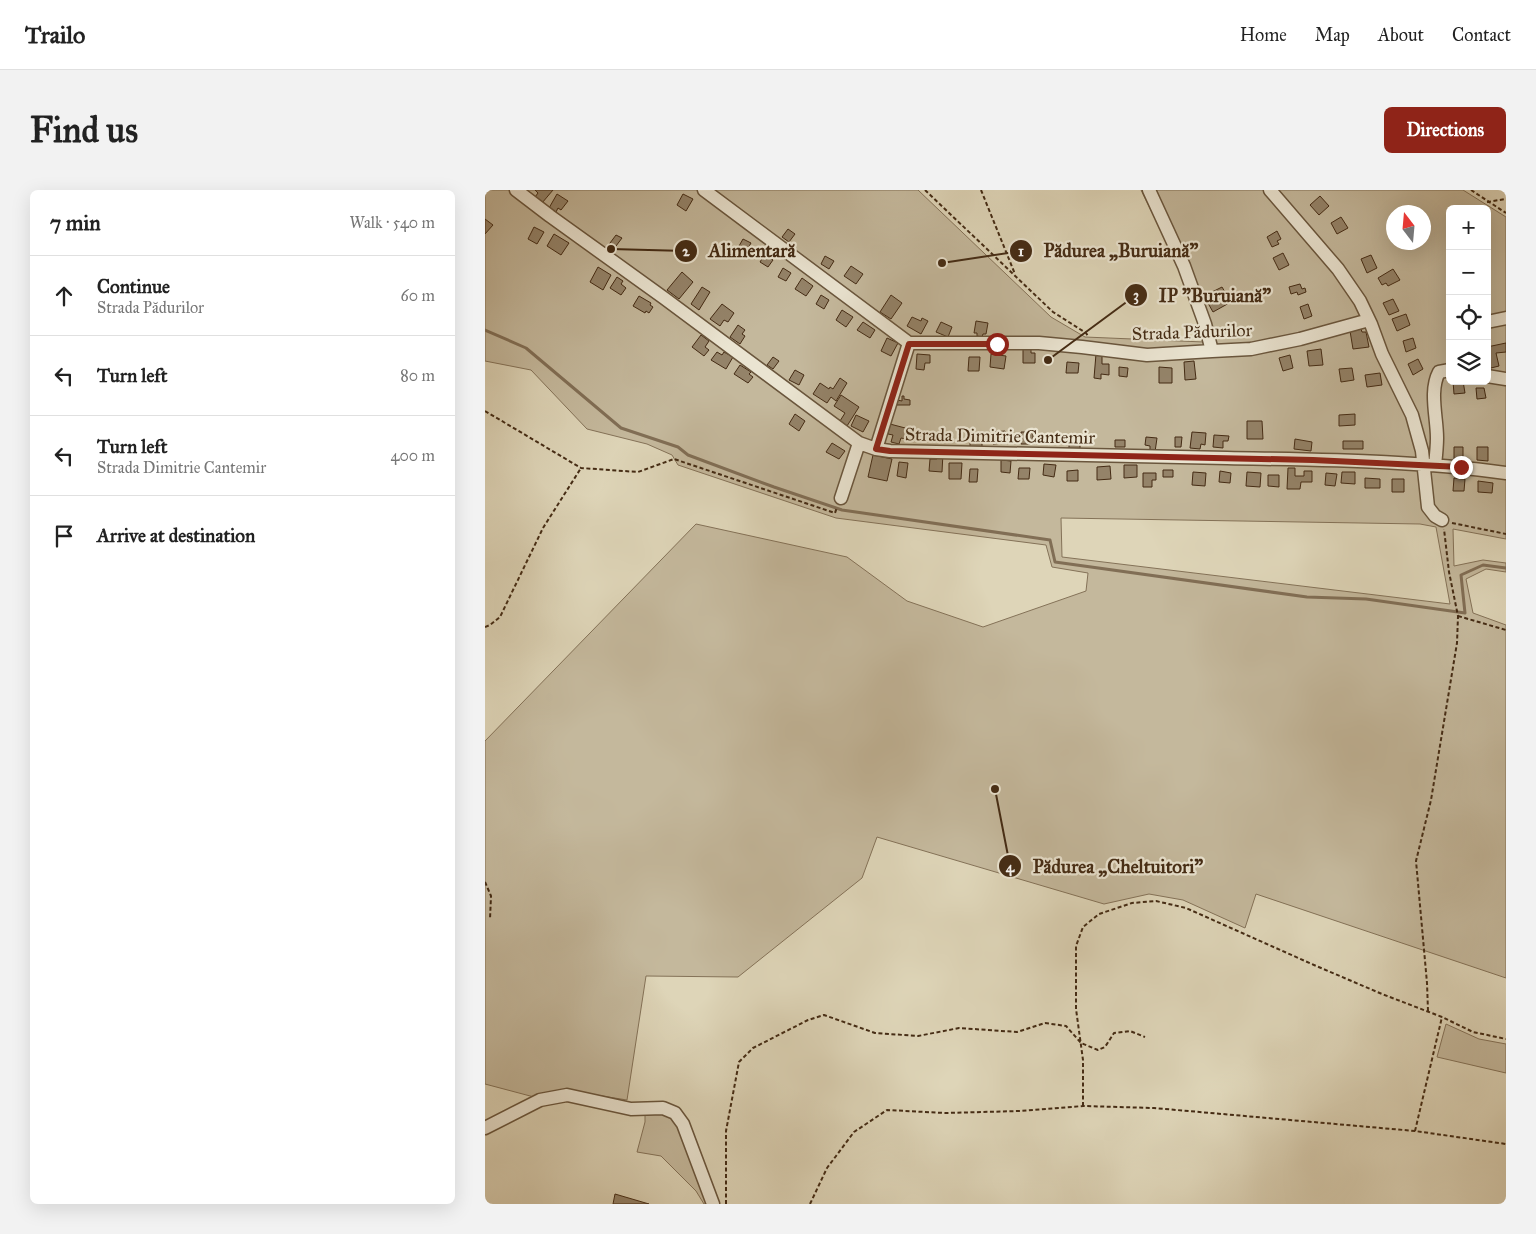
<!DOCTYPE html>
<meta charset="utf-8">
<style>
body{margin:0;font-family:"IM FELL Great Primer",serif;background:#f2f2f2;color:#222}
.controls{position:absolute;right:15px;top:15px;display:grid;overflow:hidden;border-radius:8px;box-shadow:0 5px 20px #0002}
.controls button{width:45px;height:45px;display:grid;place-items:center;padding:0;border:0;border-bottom:1px solid #e0e0e0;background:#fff;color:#222;font:25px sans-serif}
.compass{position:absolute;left:901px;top:15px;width:45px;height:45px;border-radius:50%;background:#fff;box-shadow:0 5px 20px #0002;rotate:344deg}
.stop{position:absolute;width:15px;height:15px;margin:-11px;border:4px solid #8f2418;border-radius:50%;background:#fff}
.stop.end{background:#8f2418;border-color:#fff;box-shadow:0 1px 5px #0008}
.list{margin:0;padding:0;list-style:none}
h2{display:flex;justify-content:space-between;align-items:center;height:65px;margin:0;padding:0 20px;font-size:21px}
h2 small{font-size:16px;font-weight:400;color:#767676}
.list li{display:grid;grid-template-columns:32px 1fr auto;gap:15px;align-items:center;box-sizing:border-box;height:80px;padding:0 20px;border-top:1px solid #e0e0e0}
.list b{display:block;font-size:19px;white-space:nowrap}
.list p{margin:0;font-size:16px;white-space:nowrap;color:#767676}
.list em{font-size:16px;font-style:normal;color:#767676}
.icon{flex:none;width:28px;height:28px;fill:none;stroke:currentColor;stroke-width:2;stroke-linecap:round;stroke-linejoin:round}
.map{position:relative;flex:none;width:1021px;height:1014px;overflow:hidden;border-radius:8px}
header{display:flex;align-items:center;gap:30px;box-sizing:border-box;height:70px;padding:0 25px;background:#fff;border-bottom:1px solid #e0e0e0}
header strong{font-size:24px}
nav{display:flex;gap:28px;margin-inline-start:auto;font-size:18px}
.intro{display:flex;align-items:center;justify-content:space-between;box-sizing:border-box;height:120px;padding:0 30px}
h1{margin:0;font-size:35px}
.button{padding:12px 22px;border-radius:8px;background:#8f2418;color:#fff;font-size:18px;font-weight:700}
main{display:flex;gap:30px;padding:0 30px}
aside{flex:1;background:#fff;border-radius:8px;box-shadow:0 5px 20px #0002}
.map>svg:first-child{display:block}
.green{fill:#c4b89c;stroke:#847258;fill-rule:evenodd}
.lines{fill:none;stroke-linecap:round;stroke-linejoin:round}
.stream{stroke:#816e55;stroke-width:3}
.building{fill:#948369;stroke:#442b14}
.minor-casing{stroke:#6a563d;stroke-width:15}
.path{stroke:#442b14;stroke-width:2;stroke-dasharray:4 2.5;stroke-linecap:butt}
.minor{stroke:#eae4d1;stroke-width:12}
.route{stroke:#8f2418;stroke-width:6}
.labels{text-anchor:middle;stroke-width:4.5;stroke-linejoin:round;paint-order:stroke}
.street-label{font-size:18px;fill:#442b14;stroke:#eae4d1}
.leader{fill:none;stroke:#442b14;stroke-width:2}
.callout-dot{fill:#442b14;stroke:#eae4d1;stroke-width:2}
.mark-label{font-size:15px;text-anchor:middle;font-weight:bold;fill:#fff}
.callout-label{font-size:19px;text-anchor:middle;font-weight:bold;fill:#442b14;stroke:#eae4d1;stroke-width:4.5;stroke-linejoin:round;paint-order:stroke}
</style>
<header>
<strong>Trailo</strong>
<nav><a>Home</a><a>Map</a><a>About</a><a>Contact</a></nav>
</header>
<div class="intro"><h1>Find us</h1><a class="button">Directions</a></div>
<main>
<aside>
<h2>7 min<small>Walk · 540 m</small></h2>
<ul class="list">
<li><svg class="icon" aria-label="ahead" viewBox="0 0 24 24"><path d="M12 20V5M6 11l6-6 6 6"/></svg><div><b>Continue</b><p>Strada Pădurilor</p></div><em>60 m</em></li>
<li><svg class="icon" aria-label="left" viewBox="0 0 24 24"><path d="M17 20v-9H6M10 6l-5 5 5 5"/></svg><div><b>Turn left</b></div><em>80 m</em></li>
<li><svg class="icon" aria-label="left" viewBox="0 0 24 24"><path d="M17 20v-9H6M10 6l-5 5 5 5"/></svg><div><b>Turn left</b><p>Strada Dimitrie Cantemir</p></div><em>400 m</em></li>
<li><svg class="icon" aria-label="arrive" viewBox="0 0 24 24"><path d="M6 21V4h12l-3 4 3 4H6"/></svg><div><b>Arrive at destination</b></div></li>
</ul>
</aside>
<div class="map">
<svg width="1021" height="1014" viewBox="0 0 1021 1014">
<rect width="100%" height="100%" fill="#ded5b8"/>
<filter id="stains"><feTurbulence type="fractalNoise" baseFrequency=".004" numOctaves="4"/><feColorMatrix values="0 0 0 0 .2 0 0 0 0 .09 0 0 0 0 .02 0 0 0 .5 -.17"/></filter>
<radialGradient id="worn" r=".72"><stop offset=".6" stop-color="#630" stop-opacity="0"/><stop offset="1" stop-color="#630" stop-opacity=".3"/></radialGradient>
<path class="green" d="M0,0H433L566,127L600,147L719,152L703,94L656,0H978L1021,27V349L968,339L969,376L998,370L1021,373V382L1001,379L981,389L988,423L1021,435V788L771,704L760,738L698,710L664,704L619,714L392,647L377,688L253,787L161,786L142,910L80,900L49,907L0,894V551L211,334L362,367L422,411L498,437L601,401L603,383L567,377L561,355L351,328L193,275L187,265L162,254L102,239L46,180L0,171ZM965,19H1002V191H965ZM908,22H938V52H908ZM576,328L935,334L951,337L965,414L577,367Z
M961,834L994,849L1021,854V883L952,867Z
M175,922L189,929L224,1014H219L211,1001L176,966L152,962L160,932V923Z"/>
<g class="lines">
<path class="stream" d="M0,140L41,158L136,238L193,257L203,265L289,297L357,320L565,350L570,372L822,407L881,409L980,423L976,385L998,375L1021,378"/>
</g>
<path class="building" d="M50,0H68L57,13L50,7L53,3Z
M72,4L83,11L76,20L73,18L71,22L64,18Z
M198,4L208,9L201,21L192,15Z
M835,6L844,16L834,25L825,15Z
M856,27L863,38L852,44L846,33Z
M0,29L8,35L0,44Z
M49,37L59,42L52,54L43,49Z
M303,39L310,44L304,52L297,47Z
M792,41L796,49L792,51L794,54L787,57L782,47Z
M69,44L84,53L76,65L62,56Z
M131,45L137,48L128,60L122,57Z
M258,49L266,53L262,60L254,56Z
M798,63L804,75L794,80L788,68Z
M280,64L288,70L283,77L275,72Z
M886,65L892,78L882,83L876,69Z
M340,66L349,71L344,79L336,74Z
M366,76L378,84L371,94L359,86Z
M113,77L126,85L118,100L105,92Z
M298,78L306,83L301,91L293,87Z
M908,79L915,90L903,96L901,93L897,95L893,88Z
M197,82L208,92L194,109L182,100Z
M132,87L138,91L136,94L141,98L136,105L125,98Z
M317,88L328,96L321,106L310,99Z
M815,94L817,99L820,98L821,102L813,105L812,102L806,104L804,97Z
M217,97L225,102L214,120L206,114Z
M737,97L746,112L728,122L719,106Z
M336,105L344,110L339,119L331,114Z
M406,105L417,113L406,129L395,122Z
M154,106L166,113L165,115L168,117L164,123L161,121L160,123L148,116Z
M908,109L914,121L904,125L898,113Z
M237,114L249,123L243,132L239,130L235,136L225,129Z
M823,114L827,126L819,129L815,117Z
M357,120L368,127L361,137L351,130Z
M921,124L925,135L912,141L907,129Z
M427,127L436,131L437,128L443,131L436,144L422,136Z
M491,131L503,133L501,144H498L497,147L492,146V143H489Z
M378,132L390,140L385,148L372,140Z
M456,132L467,137L463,147L451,142Z
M253,135L260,140L257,144L260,146L255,154L245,147Z
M876,139L877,142H881L884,157L868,159L865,141Z
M216,145L224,151L220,157L224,160L219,166L207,157Z
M402,148L413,153L406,166L396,161Z
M928,148L931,158L921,162L918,151Z
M1021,153V162L1011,163L1014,176L1002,179V157Z
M538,158H546V163H550V173H538Z
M836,159L838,175L824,176L822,161Z
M232,162L237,165L239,162L248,167L241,179L226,170Z
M432,164L445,165V173H440L439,180L431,179Z
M506,164L521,166L519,179L505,177Z
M611,164L617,165V174H624V185L616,184V189L609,188Z
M805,165L808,178L798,181L794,168Z
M288,167L294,171L288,179L282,175Z
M484,167H495L494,181H483Z
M933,169L938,179L928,185L923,174Z
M709,171L711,189L700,190L699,172Z
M582,172L594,173L593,183H581Z
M255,175L266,182L264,184L268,187L263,193L249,184Z
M634,177L643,178L642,187L634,186Z
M674,177L687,178V193H674Z
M867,178L869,190L856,192L854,179Z
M310,180L319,185L314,195L304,190Z
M895,183L897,195L882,197L880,185Z
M355,188L362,193L351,211L346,207L342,213L328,204L335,193L344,199L345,197L348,199Z
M968,191H978L980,203L969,204Z
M991,198H999L1001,208L992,209Z
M356,205L374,217L362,236L355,231L360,223L349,216Z
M417,206H419V209L425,210V215H412V210L417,211Z
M310,224L320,231L314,241L304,234Z
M870,224V235L854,236V225Z
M371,225L384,231L378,242L366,236Z
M762,231H777L778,249H762Z
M405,234L424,239L421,249L416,248L414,254L406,252L408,245L403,244Z
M520,241L521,253L508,254V242Z
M536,242H548V254H536Z
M707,242L721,243L720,255L716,254L715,259L705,258Z
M485,243H497V257H485Z
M729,245L744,246L743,251H738V258L728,257Z
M584,247H595V260L584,259Z
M661,247L672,248L670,262H665V256L660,255Z
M690,247H697L696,257H690Z
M810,249L827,252L826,261L809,259Z
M630,250H640V257H630Z
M858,251H878V259H858Z
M347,253L360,261L354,269L341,262Z
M969,257H978V270H969Z
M992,257H1003V271L992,270Z
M452,263H458L457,282L444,281L445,269H452Z
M388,265L407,269L402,291L383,287Z
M516,270L526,271L525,283L516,282Z
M414,272L423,273L421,288L412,286Z
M464,273H477L476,289H464Z
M559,274L571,275L569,287L558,285Z
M639,275H652V287L639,288Z
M625,276L626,289L612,290V277Z
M534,278H545L544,289H533Z
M803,278H810V286H819V281H827V292H816L815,299H802Z
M485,279H493L492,292H484Z
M593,280V291H582V281Z
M678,280H688V287H678Z
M735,281L746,283L745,293L734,292Z
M708,282L721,283L720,296L707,295Z
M762,282L776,283L775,297L761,296Z
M857,282H870V294L856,293Z
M658,283H671V290H667V297H658Z
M841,283L852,284L850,296L840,295Z
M783,285H794V297L783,296Z
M880,288L895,289V298H880Z
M969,288L980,289L979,301H968Z
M907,289H919V302H907Z
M993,291L1008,293L1007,303L993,302Z
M130,1004L164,1014H128Z"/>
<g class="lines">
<defs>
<path id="minor" d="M31,0L65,26L179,108L374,253L391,259L405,261C517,263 629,266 742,268C835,270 929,270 1021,283
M219,0L424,153H554L597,157L662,165L727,161L766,159L815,149L884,130
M664,0L699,76L720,134L727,161
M785,0L853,79L875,111L886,134L897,164L927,225L937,261L943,317L950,326L957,330
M1002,132L1021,128
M1002,186L1021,189
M391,259L424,153
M950,275C951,266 952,257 952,248C952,227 944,201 954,182L965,180
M356,308L374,253
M0,938L55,910L82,905L146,919L178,918L190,923L198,934L228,1014"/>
</defs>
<use href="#minor" class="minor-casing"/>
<path class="path" d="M440,0L568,122L601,143L603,146
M496,0L530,84
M986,0L1021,23
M1002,12L1021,9
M0,221L96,278L153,282L189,269L350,323L352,317
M967,333L1021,344
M973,426L1021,440
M0,437L5,435L15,427L58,338L96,278
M0,692L6,706L5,729
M943,821L942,793L931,671L946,610L972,453L973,426L964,382L959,339
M598,916V870L591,819V756L598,737L614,724L647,713L671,711L701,718L829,775L897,804L957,827L988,842L1021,849
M930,941L957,827
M241,1014V941L254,872L268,858L323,830L339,825L390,843L433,846L474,838L532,842L560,833L581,836L596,853L613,860L620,857L629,843L645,841L660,847
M325,1014L342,978L369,942L402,920L460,923L535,921L598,916L669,918L930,941L1021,954"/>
<use href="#minor" class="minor"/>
</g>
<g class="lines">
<path class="route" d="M512,154H424L391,259L405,261L828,270L976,277"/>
</g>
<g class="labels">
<g class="street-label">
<text transform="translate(707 142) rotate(-2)" y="6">Strada Pădurilor</text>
<text transform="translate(515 246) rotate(1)" y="6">Strada Dimitrie Cantemir</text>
</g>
</g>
<path class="leader" d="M457 73L536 61M126 59L201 61M563 170L651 105M510 599L525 676"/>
<g class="callout-dot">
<circle cx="457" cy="73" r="5"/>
<circle cx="126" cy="59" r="5"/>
<circle cx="563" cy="170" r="5"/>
<circle cx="510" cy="599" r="5"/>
<circle cx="536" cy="61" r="12"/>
<circle cx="201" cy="61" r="12"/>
<circle cx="651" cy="105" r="12"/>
<circle cx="525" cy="676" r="12"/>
</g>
<g class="mark-label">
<text x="536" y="66">1</text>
<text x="201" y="66">2</text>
<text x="651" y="110">3</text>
<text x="525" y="682">4</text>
</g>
<g class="callout-label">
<text x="636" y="67">Pădurea „Buruiană”</text>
<text x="267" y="67">Alimentară</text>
<text x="730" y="112">IP "Buruiană"</text>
<text x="633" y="683">Pădurea „Cheltuitori”</text>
</g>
<rect width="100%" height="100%" filter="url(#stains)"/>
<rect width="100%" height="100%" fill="url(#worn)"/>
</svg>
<div class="controls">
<button>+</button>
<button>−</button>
<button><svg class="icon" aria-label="locate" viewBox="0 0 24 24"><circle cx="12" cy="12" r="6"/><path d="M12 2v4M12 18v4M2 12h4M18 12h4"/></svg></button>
<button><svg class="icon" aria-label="layers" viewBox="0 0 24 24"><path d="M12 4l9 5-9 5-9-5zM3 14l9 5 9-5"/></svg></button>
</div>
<svg class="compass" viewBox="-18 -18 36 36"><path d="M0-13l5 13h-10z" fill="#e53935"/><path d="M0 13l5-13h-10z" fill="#767676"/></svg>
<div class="stop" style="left:512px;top:154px"></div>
<div class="stop end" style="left:976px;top:277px"></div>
</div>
</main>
